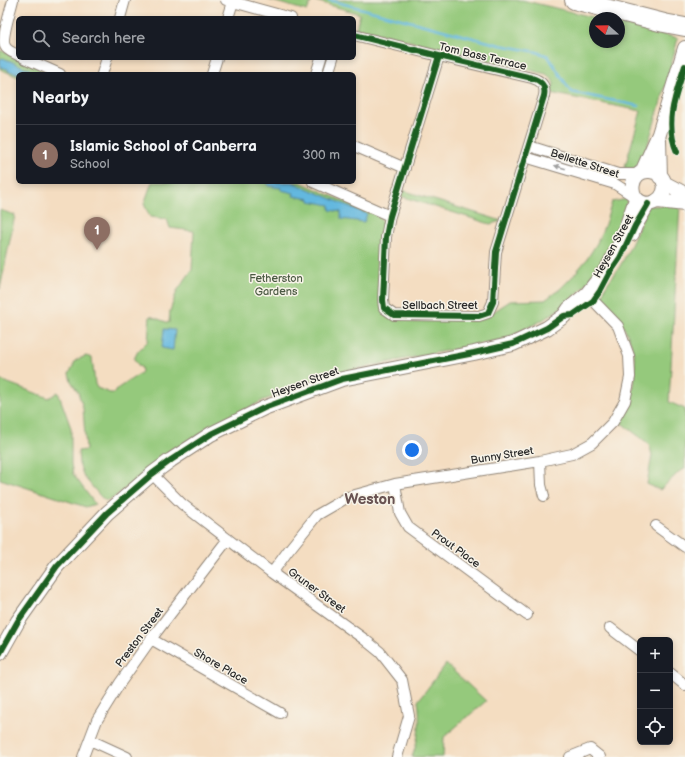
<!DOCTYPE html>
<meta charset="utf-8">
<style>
body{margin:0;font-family:"Balsamiq Sans",sans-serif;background:#242831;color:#f1f3f6}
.controls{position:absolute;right:12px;bottom:12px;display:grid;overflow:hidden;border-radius:6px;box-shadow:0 2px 6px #0003}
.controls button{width:36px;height:36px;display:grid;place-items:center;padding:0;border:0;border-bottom:1px solid #363941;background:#171b24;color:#f1f3f6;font:20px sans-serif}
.compass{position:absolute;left:589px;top:12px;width:36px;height:36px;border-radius:50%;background:#171b24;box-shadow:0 2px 6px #0003;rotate:290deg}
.you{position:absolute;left:412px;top:450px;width:14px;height:14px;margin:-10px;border:3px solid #fff;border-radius:50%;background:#1a73e8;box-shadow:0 0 0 6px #1a73e833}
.badge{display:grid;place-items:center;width:26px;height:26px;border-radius:50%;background:#0b8043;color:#fff;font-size:13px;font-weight:700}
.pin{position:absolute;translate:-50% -33px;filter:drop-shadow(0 1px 2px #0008)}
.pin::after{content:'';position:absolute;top:21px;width:14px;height:12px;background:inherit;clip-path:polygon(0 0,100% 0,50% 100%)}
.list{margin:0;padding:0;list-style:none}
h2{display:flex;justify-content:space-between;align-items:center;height:52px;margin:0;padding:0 16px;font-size:17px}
h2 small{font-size:13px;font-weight:400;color:#9ea1a6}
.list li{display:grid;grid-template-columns:26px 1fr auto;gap:12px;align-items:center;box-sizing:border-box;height:60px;padding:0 16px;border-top:1px solid #363941}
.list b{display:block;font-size:15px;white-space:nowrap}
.list p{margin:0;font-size:13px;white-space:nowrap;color:#9ea1a6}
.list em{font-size:13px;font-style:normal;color:#9ea1a6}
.icon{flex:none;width:22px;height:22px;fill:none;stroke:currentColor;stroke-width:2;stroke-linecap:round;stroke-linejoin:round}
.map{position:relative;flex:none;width:685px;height:757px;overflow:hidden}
.search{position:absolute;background:#171b24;box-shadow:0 2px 6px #0003;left:16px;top:16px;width:340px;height:44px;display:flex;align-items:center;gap:10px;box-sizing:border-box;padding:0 14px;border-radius:6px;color:#9ea1a6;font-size:15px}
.panel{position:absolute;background:#171b24;box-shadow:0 2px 6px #0003;left:16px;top:72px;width:340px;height:112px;border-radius:6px}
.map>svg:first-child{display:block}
.green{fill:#95c97b;stroke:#607a53}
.water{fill:#63b8df;stroke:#477285}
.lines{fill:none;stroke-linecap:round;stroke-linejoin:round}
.stream{stroke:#63b8df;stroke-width:2.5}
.street-casing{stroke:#908476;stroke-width:12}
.secondary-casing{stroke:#908476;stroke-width:16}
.highway-casing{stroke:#908476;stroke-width:20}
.street{stroke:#fff;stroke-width:10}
.secondary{stroke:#fff;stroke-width:14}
.highway{stroke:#fff;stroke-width:18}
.cycleway-casing{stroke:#f7f3e8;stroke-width:8}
.cycleway{stroke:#1b5e20;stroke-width:6}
.oneway{fill:#a0a0a0}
.labels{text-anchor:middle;stroke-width:3;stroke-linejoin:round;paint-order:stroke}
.street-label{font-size:11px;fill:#2b2b2b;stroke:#f7f3e8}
.park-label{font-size:11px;fill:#4b5a43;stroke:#f7f3e8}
.district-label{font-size:15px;font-weight:bold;fill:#695352;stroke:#f7f3e8}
</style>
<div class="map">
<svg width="685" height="757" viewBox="0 0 685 757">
<rect width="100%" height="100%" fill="#f7f3e8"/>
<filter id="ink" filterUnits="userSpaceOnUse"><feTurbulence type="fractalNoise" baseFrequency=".025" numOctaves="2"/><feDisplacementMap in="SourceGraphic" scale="8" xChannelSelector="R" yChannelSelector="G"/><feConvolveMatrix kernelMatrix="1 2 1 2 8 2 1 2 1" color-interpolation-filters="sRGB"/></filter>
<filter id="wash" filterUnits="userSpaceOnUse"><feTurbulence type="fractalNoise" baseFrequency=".012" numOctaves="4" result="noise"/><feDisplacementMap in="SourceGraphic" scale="16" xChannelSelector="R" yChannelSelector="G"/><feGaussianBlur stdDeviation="0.9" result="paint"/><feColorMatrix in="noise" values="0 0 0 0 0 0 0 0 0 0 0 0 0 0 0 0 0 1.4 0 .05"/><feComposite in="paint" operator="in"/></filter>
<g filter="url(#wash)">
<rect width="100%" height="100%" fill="#f4ddc1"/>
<path class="green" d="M269,0H522L597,18H595V42H619V23L678,38L667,82L643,160C636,169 635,170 624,170L641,111L550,93L554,84L552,79L546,74L356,28L360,14L312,0L307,11Z
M0,50L51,74H18V77L0,69Z
M152,182H300L378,216L381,219L383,224L386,315L490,314L510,301L545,300L560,289L572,277L587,259L597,243L605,224L612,202L627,199V208L621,228L600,267L584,287L567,304L541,321L505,339L360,368L264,400L218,424L176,449L112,499L106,501L101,497L84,477L79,464L78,451L86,450L83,408L78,392L71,381L69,374L76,360L86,356L92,358L95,384L97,388L110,393H114L118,388L141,373L142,371L141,367L139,366L134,359L138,351L148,341L150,316L169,323L170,311L177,291L192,270L194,231L170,228L167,219L150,217L144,204Z
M402,190L502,221L490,224L400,196Z
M680,205L669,402L685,409V469L680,471L660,490L647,484L652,455L649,444L620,422C625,410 632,398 634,385C637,366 634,344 624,328C618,318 610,310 602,301C603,283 612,280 620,266C631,247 639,227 647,206Z
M0,210L15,215L0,289Z
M0,380L49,398L58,392L71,428V464L73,474L95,504L86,507L0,479Z
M446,664L486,701L444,737L443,757H412C419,739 421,720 418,701Z"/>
<path class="water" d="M3,58L40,74H21L8,71V69L0,67V59Z
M263,182H292L367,214L364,222L341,219V212L330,210V205L310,201V199L293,196L294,193L281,190V188L268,186V183Z
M164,329L175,330L173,350L162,348Z"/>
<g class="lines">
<path class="stream" d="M329,0L500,45L537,52L548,56L571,92L639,106"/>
</g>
</g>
<g filter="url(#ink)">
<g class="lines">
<defs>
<path id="street" d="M13,0C11,9 1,39 5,46C7,51 14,53 18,55
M226,0L291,18
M120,18L125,0
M228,18L233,2
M354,35L439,56L532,78C542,81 546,86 544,96L496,252L493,302L488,313L479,316L394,315L384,308L383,300L386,237L390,216L439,56
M24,58L60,74
M102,74L107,58
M212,74L217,58
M316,74L321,58
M328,74L333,58
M354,146L405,168
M529,146L618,174H639
M525,157L615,184L635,197
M313,182L390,216
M540,461L541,485L544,496
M152,474L182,504L272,573L364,639L380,652L402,680L409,716L397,757
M395,484L400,513L408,527L527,615
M656,526L685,547
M272,573L288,551L317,515L348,497L395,484L540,461L572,454L592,443L613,422L625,401L630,377L629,356L618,326L587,294
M610,628L640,651
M151,639L280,713
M670,673L685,685
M90,740L127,757
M83,757L97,720L120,683L151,639L228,539
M570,757L590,749L600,757"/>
<path id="secondary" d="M659,140L660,177
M642,172L659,134L685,48
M664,183L685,194
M658,201L685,204
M632,234L635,226L648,204C670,201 670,173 650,171C629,169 625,202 648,204
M0,653L18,621L57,566L107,513L152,474L171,460L211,434L264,408L342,379L474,353L513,344L547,328L564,316L569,309L587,294L608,267L621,242L636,199"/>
<path id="highway" d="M574,0L664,23L685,27"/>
</defs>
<use href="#street" class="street-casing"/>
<use href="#secondary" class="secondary-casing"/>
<use href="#highway" class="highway-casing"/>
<use href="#street" class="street"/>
<use href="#secondary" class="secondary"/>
<use href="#highway" class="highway"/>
<defs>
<path id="cycleway" d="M354,35L439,56L532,78C542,81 546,86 544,96L496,252L493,302L488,313L479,316L394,315L384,308L383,300L386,237L390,216L439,56
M677,152C664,122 676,94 685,66
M0,653L18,621L57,566L107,513L152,474L171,460L211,434L264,408L342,379L474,353L513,344L547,328L564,316L573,315L593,301L600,291L609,274L620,258L635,226L648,204"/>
</defs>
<use href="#cycleway" class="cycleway-casing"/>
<use href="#cycleway" class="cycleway"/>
</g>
<defs><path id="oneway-solid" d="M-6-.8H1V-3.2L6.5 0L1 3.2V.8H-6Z"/></defs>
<use class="oneway" href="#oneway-solid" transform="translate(560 167) rotate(-164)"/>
</g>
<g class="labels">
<g class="street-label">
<text transform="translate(483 56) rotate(13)" y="4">Tom Bass Terrace</text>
<text transform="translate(585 163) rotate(18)" y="4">Bellette Street</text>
<text transform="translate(613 246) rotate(-61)" y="4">Heysen Street</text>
<text x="440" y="309">Sellbach Street</text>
<text transform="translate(305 382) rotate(-20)" y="4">Heysen Street</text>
<text transform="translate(502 455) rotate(-9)" y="4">Bunny Street</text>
<text transform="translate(456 548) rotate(36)" y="4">Prout Place</text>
<text transform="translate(317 590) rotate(36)" y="4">Gruner Street</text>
<text transform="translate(139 637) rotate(-53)" y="4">Preston Street</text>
<text transform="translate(221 666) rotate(30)" y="4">Shore Place</text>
</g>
<g class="park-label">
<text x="276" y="282">Fetherston<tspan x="276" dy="13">Gardens</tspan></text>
</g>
<g class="district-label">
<text x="370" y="504">Weston</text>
</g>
</g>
</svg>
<div class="controls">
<button>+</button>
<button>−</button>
<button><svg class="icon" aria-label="locate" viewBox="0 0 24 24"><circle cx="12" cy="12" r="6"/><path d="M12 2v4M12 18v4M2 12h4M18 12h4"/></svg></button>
</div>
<svg class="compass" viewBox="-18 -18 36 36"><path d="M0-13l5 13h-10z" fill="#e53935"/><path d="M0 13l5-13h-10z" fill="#9ea1a6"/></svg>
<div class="you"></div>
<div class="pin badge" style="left:97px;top:250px;background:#8d6e63">1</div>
<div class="search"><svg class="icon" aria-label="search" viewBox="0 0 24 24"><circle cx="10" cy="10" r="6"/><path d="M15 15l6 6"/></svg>Search here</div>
<section class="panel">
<h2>Nearby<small></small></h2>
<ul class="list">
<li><span class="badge" style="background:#8d6e63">1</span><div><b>Islamic School of Canberra</b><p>School</p></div><em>300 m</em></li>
</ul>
</section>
</div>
